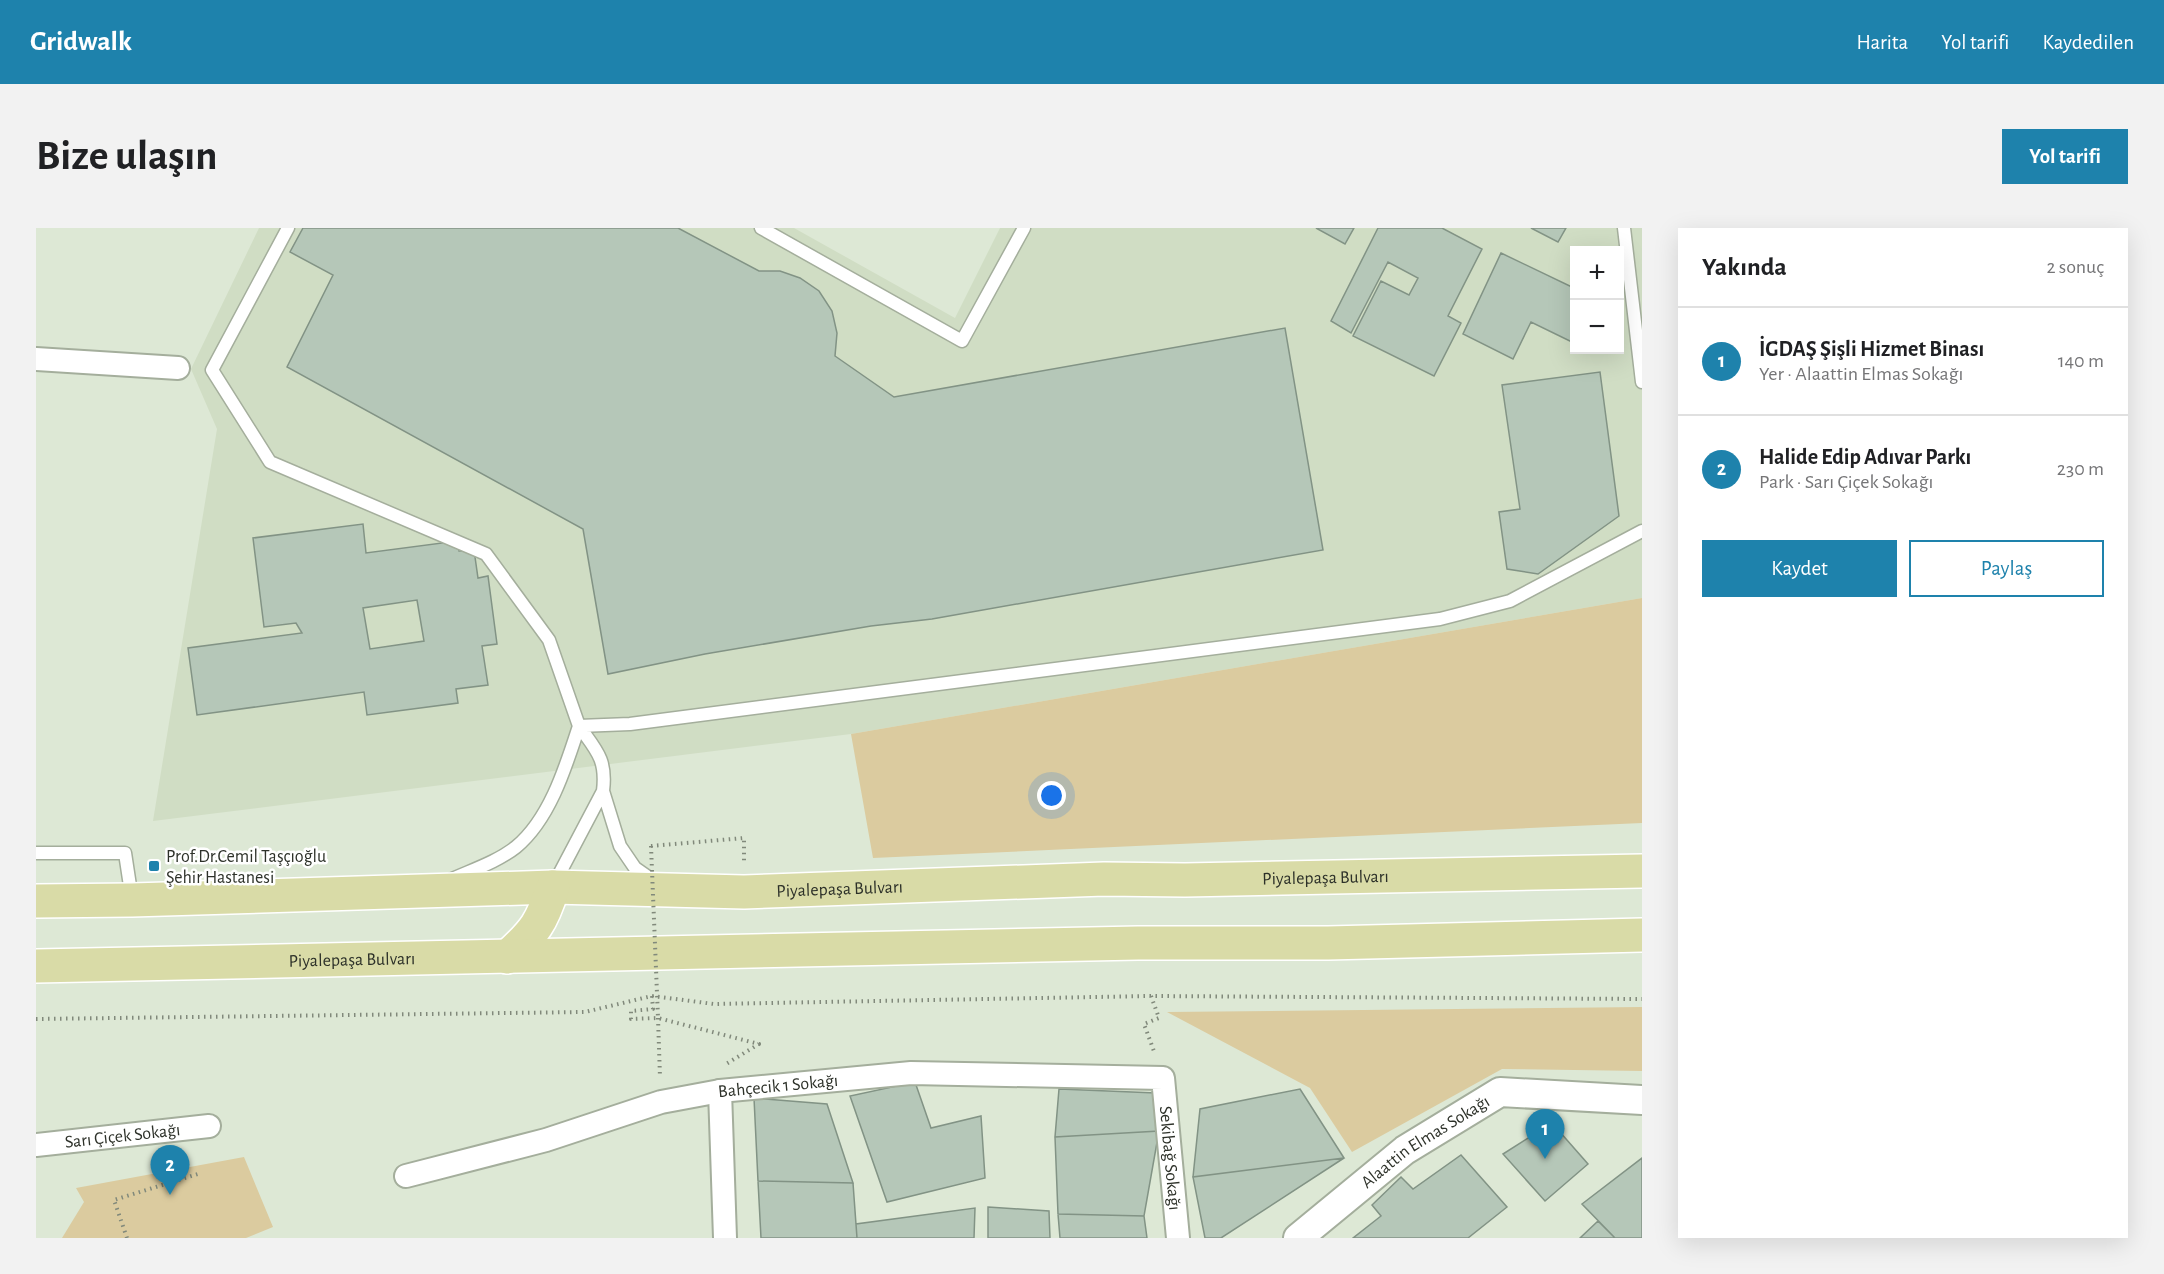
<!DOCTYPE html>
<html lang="tr">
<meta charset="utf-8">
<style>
body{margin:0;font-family:"Alegreya Sans",sans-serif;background:#f2f2f2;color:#202124}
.controls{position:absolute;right:18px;top:18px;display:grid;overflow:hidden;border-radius:0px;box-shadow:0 6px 24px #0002}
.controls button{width:54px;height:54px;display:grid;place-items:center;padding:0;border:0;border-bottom:2px solid #e0e0e0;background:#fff;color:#202124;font:30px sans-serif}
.you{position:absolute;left:1016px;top:568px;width:21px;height:21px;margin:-15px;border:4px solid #fff;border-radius:50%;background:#1a73e8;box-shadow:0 0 0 9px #1a73e833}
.badge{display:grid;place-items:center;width:39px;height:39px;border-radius:50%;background:#1e82ac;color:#fff;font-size:20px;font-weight:700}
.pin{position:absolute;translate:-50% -50px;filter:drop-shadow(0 2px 3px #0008)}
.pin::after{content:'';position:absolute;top:32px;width:21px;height:18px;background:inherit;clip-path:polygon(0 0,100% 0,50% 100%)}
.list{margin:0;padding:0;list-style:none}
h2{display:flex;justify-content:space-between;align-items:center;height:78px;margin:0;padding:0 24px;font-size:26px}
h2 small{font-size:20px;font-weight:400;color:#757577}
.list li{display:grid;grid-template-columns:39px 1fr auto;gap:18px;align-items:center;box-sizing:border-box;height:108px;padding:0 24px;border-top:2px solid #e0e0e0}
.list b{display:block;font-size:22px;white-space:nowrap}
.list p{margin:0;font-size:20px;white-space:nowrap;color:#757577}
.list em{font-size:20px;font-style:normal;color:#757577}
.actions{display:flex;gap:12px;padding:18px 24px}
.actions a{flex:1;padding:14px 0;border:2px solid #1e82ac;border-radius:0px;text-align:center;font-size:21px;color:#1e82ac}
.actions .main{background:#1e82ac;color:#fff}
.map{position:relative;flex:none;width:1606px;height:1010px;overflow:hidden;border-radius:0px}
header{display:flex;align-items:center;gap:36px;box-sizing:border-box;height:84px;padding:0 30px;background:#1e82ac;color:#fff}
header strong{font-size:28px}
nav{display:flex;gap:33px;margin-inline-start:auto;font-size:21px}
.intro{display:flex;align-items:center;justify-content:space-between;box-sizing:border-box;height:144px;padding:0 36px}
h1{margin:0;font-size:42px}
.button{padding:15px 27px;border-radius:0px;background:#1e82ac;color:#fff;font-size:21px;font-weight:700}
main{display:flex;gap:36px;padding:0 36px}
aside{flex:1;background:#fff;border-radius:0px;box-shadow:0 6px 24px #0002}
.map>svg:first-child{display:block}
.built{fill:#d0ddc4;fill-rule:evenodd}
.green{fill:#dbcb9f}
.building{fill:#b5c7b8;stroke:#829385;stroke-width:1.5;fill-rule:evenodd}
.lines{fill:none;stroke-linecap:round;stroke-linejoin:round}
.service-casing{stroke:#a4ae9c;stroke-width:15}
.minor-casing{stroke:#a4ae9c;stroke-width:26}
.tertiary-casing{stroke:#a4ae9c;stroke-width:32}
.primary-casing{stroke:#fff;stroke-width:36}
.path{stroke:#81897b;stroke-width:4;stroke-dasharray:1.5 4.5;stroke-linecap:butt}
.service{stroke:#fff;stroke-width:12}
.minor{stroke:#fff;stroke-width:22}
.tertiary{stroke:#fff;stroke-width:28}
.primary{stroke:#d9dba7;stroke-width:33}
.path-bridge{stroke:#81897b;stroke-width:4;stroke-dasharray:1.5 4.5;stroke-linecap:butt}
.poi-dot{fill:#1e82ac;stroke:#fff;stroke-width:2}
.labels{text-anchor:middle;stroke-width:5;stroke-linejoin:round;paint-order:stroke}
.poi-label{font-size:18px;fill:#2d3129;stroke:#fff;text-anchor:start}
.street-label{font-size:18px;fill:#2d3129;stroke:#fff}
</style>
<header>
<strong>Gridwalk</strong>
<nav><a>Harita</a><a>Yol tarifi</a><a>Kaydedilen</a></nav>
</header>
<div class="intro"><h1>Bize ulaşın</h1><a class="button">Yol tarifi</a></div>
<main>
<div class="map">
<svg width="1606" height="1010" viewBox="0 0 1606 1010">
<rect width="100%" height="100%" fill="#dde8d5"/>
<path class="built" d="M223,0H758L919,90L964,0H1606V370L815,506L117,593L181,201L155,141ZM1538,22H1584V122H1538Z"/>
<path class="green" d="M1606,370V595L837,630L815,506Z
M1606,779V843L1466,841L1316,924L1274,860L1131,784Z
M208,929L237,999L210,1010H26L48,974L40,960Z"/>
<path class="building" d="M267,0H642L723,43H744L764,50L783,63L796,83L801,105L799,128L858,169L1249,100L1287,322L896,391L835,398L669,426L572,446L547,301L251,139L297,47L254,24Z
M1280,0H1318L1309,16Z
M1342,0H1406L1446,21L1412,88L1425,95L1398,148L1317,108L1345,53L1373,67L1382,50L1352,34L1315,105L1295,93Z
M1495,0H1530L1522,14Z
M1465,25L1538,60V115L1495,94L1477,131L1427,106Z
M1564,144L1583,288L1502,346L1471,341L1463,284L1484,281L1466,157Z
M327,296L330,325L421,313L423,323L438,322L442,350L452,348L461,416L446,418L452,457L420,461L422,475L331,487L328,464L161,487L152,420L266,405L260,395L228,399L217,310ZM381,372L388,413L334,421L327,380Z
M879,854L895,900L945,888L949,950L851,974L814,868Z
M1023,861L1120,865L1123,903L1019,909Z
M1264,861L1308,930L1157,949L1164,881Z
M718,870L791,876L817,955L722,953Z
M1516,895L1552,936L1509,973L1467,926Z
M1123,903L1108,988L1022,986L1019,909Z
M1425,927L1471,979L1432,1010H1317L1345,988L1336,977L1365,949L1377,961Z
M1308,930L1185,1010H1169L1157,949Z
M1606,930V1010H1579L1546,976Z
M722,953L817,955L821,1010H725Z
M952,979L1013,983L1014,1010H952Z
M939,980L938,1010H821L820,996Z
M1022,986L1108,988L1111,1010H1024Z
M1562,993L1579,1010H1544Z"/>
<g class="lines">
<defs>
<path id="service" d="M252,0L176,142L234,234L450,326L513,412L543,498L594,496L1404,391L1474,373L1606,303
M725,0L926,113L988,0
M1588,0L1606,154
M567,563L584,618L599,640L619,654
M0,625H89L96,671
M414,652C436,642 461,634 480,619C514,591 530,538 543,498
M518,656L567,563C571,531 560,522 543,498"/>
<g id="minor">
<path d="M0,131L142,140"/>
<path d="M684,863L689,1010"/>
<path id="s1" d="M0,917L173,898"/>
<path id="s2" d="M370,948L510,912L625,874L684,863L875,845L1127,850L1142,1010"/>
</g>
<g id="tertiary">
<path id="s3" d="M1262,1010L1369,922L1464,864L1606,872"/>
</g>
<g id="primary">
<path id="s4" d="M0,673L96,672L517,659L708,664L1068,651L1149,652L1606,643"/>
<path d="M471,729C499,704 506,694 517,659"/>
<path id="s5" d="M0,738L1102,715H1292L1606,707"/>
</g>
</defs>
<use href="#service" class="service-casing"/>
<use href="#minor" class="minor-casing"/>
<use href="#tertiary" class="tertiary-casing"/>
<use href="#primary" class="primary-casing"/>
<path class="path" d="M615,618L708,610V634
M616,768L617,781L595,783V791L622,790L723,816L690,836
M1115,768L1123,790L1108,796L1119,826
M622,790L624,849
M0,791L549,784L616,768L678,776L1114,768L1606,771
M91,1010L78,972L165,945"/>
<use href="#service" class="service"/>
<use href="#minor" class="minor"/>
<use href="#tertiary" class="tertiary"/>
<use href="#primary" class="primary"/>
<path class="path-bridge" d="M615,618L622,790"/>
</g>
<rect class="poi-dot" x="112" y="632" width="12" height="12" rx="3"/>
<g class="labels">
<g class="poi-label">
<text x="130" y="634">Prof.Dr.Cemil Taşçıoğlu<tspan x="130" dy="21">Şehir Hastanesi</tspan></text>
</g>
<g class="street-label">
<text dy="6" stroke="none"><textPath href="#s4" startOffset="1290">Piyalepaşa Bulvarı</textPath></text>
<text dy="6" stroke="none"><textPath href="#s4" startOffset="804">Piyalepaşa Bulvarı</textPath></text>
<text dy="6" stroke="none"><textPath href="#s5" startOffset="316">Piyalepaşa Bulvarı</textPath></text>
<text dy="6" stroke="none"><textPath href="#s2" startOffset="384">Bahçecik 1 Sokağı</textPath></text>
<text dy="6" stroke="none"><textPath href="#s1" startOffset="87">Sarı Çiçek Sokağı</textPath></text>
<text dy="6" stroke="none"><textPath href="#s3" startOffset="160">Alaattin Elmas Sokağı</textPath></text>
<text dy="6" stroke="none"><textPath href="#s2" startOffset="850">Sekibağ Sokağı</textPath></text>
</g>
</g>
</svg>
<div class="controls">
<button>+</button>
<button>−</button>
</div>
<div class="you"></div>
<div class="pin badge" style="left:1509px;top:931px">1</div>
<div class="pin badge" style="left:134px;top:967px">2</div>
</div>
<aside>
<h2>Yakında<small>2 sonuç</small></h2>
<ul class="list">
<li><span class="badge">1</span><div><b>İGDAŞ Şişli Hizmet Binası</b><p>Yer · Alaattin Elmas Sokağı</p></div><em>140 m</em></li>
<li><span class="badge">2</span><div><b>Halide Edip Adıvar Parkı</b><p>Park · Sarı Çiçek Sokağı</p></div><em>230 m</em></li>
</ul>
<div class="actions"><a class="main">Kaydet</a><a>Paylaş</a></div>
</aside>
</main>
